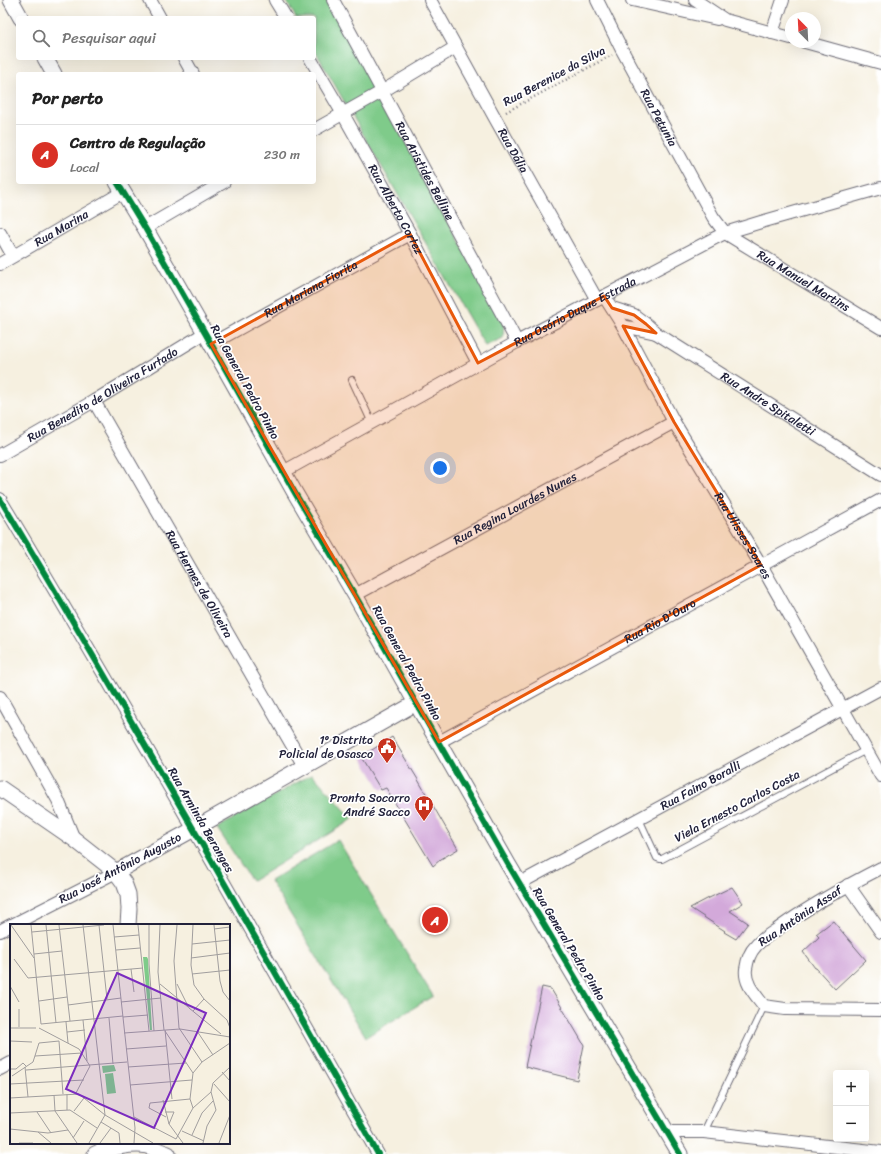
<!DOCTYPE html>
<html lang="pt">
<meta charset="utf-8">
<style>
body{margin:0;font-family:Sriracha,sans-serif;background:#f6f6f6;color:#222}
.controls{position:absolute;right:12px;bottom:12px;display:grid;overflow:hidden;border-radius:4px;box-shadow:0 4px 16px #0002}
.controls button{width:36px;height:36px;display:grid;place-items:center;padding:0;border:0;border-bottom:1px solid #e0e0e0;background:#fff;color:#222;font:20px sans-serif}
.compass{position:absolute;left:785px;top:12px;width:36px;height:36px;border-radius:50%;background:#fff;box-shadow:0 4px 16px #0002;rotate:336deg}
.you{position:absolute;left:440px;top:468px;width:14px;height:14px;margin:-10px;border:3px solid #fff;border-radius:50%;background:#1a73e8;box-shadow:0 0 0 6px #1a73e833}
.badge{display:grid;place-items:center;width:26px;height:26px;border-radius:50%;background:#d93025;color:#fff;font-size:13px;font-weight:700}
.pin{position:absolute;translate:-50% -50%;border:2px solid #fff;box-shadow:0 1px 4px #0006}
.list{margin:0;padding:0;list-style:none}
h2{display:flex;justify-content:space-between;align-items:center;height:52px;margin:0;padding:0 16px;font-size:17px}
h2 small{font-size:13px;font-weight:400;color:#767676}
.list li{display:grid;grid-template-columns:26px 1fr auto;gap:12px;align-items:center;box-sizing:border-box;height:60px;padding:0 16px;border-top:1px solid #e0e0e0}
.list b{display:block;font-size:15px;white-space:nowrap}
.list p{margin:0;font-size:13px;white-space:nowrap;color:#767676}
.list em{font-size:13px;font-style:normal;color:#767676}
.icon{flex:none;width:22px;height:22px;fill:none;stroke:currentColor;stroke-width:2;stroke-linecap:round;stroke-linejoin:round}
.map{position:relative;flex:none;width:881px;height:1154px;overflow:hidden}
.search{position:absolute;background:#fff;box-shadow:0 4px 16px #0002;left:16px;top:16px;width:300px;height:44px;display:flex;align-items:center;gap:10px;box-sizing:border-box;padding:0 14px;border-radius:4px;color:#767676;font-size:15px}
.panel{position:absolute;background:#fff;box-shadow:0 4px 16px #0002;left:16px;top:72px;width:300px;height:112px;border-radius:4px}
.map>svg:first-child{display:block}
.green{fill:#7fcb8a;stroke:#507662}
.building{fill:#d3a9da}
.lines{fill:none;stroke-linecap:round;stroke-linejoin:round}
.service-casing{stroke:#6c6a75;stroke-width:8}
.minor-casing{stroke:#6c6a75;stroke-width:14}
.tertiary-casing{stroke:#6c6a75;stroke-width:17}
.path{stroke:#6c6a75;stroke-width:2.5;stroke-dasharray:1 3;stroke-linecap:butt}
.service{stroke:#fff;stroke-width:6}
.minor{stroke:#fff;stroke-width:12}
.tertiary{stroke:#fff;stroke-width:15}
.cycleway-casing{stroke:#fff;stroke-width:8}
.cycleway{stroke:#00873e;stroke-width:6}
.marked{fill:#e8590c;fill-opacity:0.2;stroke:#e8590c;stroke-width:3;stroke-linejoin:round}
.labels{text-anchor:middle;stroke-width:3.5;stroke-linejoin:round;paint-order:stroke}
.street-label{font-size:12px;fill:#22223b;stroke:#fff}
.poi-label{font-size:12px;fill:#22223b;stroke:#fff;text-anchor:end}
.inset-road{fill:none;stroke:#a19e9e;stroke-width:1}
.view{fill:#7b2cbf;fill-opacity:0.15;stroke:#7b2cbf;stroke-width:2}
.inset-edge{fill:none;stroke:#22223b;stroke-width:2}
</style>
<div class="map">
<svg width="881" height="1154" viewBox="0 0 881 1154">
<rect width="100%" height="100%" fill="#fff"/>
<filter id="ink" filterUnits="userSpaceOnUse"><feTurbulence type="fractalNoise" baseFrequency=".025" numOctaves="2"/><feDisplacementMap in="SourceGraphic" scale="8" xChannelSelector="R" yChannelSelector="G"/><feConvolveMatrix kernelMatrix="1 2 1 2 8 2 1 2 1" color-interpolation-filters="sRGB"/></filter>
<filter id="wash" filterUnits="userSpaceOnUse"><feTurbulence type="fractalNoise" baseFrequency=".012" numOctaves="4" result="noise"/><feDisplacementMap in="SourceGraphic" scale="16" xChannelSelector="R" yChannelSelector="G"/><feGaussianBlur stdDeviation="0.9" result="paint"/><feColorMatrix in="noise" values="0 0 0 0 0 0 0 0 0 0 0 0 0 0 0 0 0 1.4 0 .05"/><feComposite in="paint" operator="in"/></filter>
<g filter="url(#wash)">
<rect width="100%" height="100%" fill="#f6f0e0"/>
<path class="green" d="M286,0H328L504,323L503,338L485,346L314,49V18H296Z
M312,774L353,819L252,881L217,828Z
M338,840L433,996L366,1037L270,881Z"/>
<g id="blocks">
<path class="building" d="M392,737L417,778L458,849L441,859L433,866L386,788L381,790L361,757Z
M732,887L743,903L730,911L748,923L736,939L724,932L725,931L690,908L707,899Z
M435,907L446,928L435,933L425,912Z
M833,921L866,960L835,989L816,968H815L803,952L819,937L816,934Z
M542,987L551,989L584,1045L577,1080L525,1067Z"/>
</g>
</g>
<g filter="url(#ink)">
<use href="#blocks" fill-opacity="0" stroke="#6c6a75" stroke-width="1"/>
<g class="lines">
<defs>
<path id="service" d="M352,380L372,423
M639,819L657,858L660,859H662L866,750
M704,1132L764,1006"/>
<g id="minor">
<path d="M150,0L160,18"/>
<path d="M275,0L286,18"/>
<path id="s1" d="M333,0L517,342"/>
<path id="s2" d="M430,0L495,118L597,300"/>
<path id="s3" d="M597,0L622,50L713,217L725,233L881,328"/>
<path d="M632,0L717,19"/>
<path d="M695,0L725,20L791,38"/>
<path d="M772,33L783,0"/>
<path d="M805,42L881,63"/>
<path d="M184,58L193,74"/>
<path id="s4" d="M310,58L343,114L410,234L478,363"/>
<path d="M314,130L383,91L456,47"/>
<path d="M145,228L224,182"/>
<path d="M0,233L13,256"/>
<path id="s5" d="M0,264L123,192"/>
<path id="s6" d="M604,296L623,326L674,422L761,565L881,776"/>
<path id="s7" d="M612,308L634,315L646,324L656,333L881,475"/>
<path d="M623,326L656,333"/>
<path id="s8" d="M211,344L410,234"/>
<path id="s9" d="M94,401L304,766"/>
<path id="s10" d="M0,455L94,401L205,333"/>
<path id="s11" d="M283,472L517,342L715,238L725,233L761,222L881,188"/>
<path d="M0,499C130,715 254,935 378,1154"/>
<path id="s12" d="M355,595L674,422"/>
<path d="M0,697L58,800L74,839"/>
<path id="s13" d="M439,742L881,500"/>
<path d="M881,868C846,886 811,905 779,928C771,934 761,939 755,947C750,952 747,962 746,969C744,984 756,995 764,1006L785,1009L881,1010"/>
<path id="s14" d="M520,883L881,688"/>
<path d="M848,885L881,932"/>
<path d="M12,925L116,872"/>
<path d="M0,931L11,925"/>
<path d="M0,1069L11,1063"/>
<path d="M667,1132H704L881,1152"/>
</g>
<path id="tertiary" d="M11,0L21,18
M45,58L54,74
M117,182L145,228L205,333L295,493L355,595L416,703L508,864L680,1154
M0,788L74,839L116,872L124,883L128,894L129,909L128,925
M116,872L194,829L416,703
M95,1154C107,1148 134,1143 147,1146C154,1148 161,1152 168,1154"/>
</defs>
<use href="#service" class="service-casing"/>
<use href="#minor" class="minor-casing"/>
<use href="#tertiary" class="tertiary-casing"/>
<path class="path" d="M506,112L612,55"/>
<use href="#service" class="service"/>
<use href="#minor" class="minor"/>
<use href="#tertiary" class="tertiary"/>
<defs>
<path id="cycleway" d="M117,182L145,228L205,333L295,493L355,595L416,703L508,864L680,1154
M0,499C130,715 254,935 378,1154"/>
</defs>
<use href="#cycleway" class="cycleway-casing"/>
<use href="#cycleway" class="cycleway"/>
</g>
</g>
<path class="marked" d="M410,234L478,363L604,296L612,308L634,315L646,324L656,333L623,326L674,422L761,565L439,742L211,344Z"/>
<defs>
<symbol id="civic-pin" viewBox="-11 -11 22 30"><path d="M0 17L-7.5 6A9.5 9.5 0 1 1 7.5 6Z" fill="#c8321e" stroke="#fff"/><path d="M-.6-6.5H3V-4.5H.6V-3L4-1V1h2V6H-6V1h2V-1L-.6-3ZM-1.2 2.5V6h2.4V2.5Z" fill="#fff"/></symbol>
<symbol id="hospital-pin" viewBox="-11 -11 22 30"><path d="M0 17L-7.5 6A9.5 9.5 0 1 1 7.5 6Z" fill="#c8321e" stroke="#fff"/><path d="M-5-5h3v3.5h4V-5h3V5h-3V1.5h-4V5h-3Z" fill="#fff"/></symbol>
</defs>
<g fill-rule="evenodd">
<use href="#civic-pin" x="376" y="736" width="22" height="30"/>
<use href="#hospital-pin" x="413" y="794" width="22" height="30"/>
</g>
<g class="labels">
<g class="street-label">
<text transform="translate(554 76) rotate(-28)" y="4">Rua Berenice da Silva</text>
<text dy="4" stroke="none"><textPath href="#s3" startOffset="133">Rua Petunia</textPath></text>
<text dy="4" stroke="none"><textPath href="#s2" startOffset="172">Rua Dália</textPath></text>
<text dy="4" stroke="none"><textPath href="#s1" startOffset="194">Rua Aristides Belline</textPath></text>
<text dy="4" stroke="none"><textPath href="#s4" startOffset="174">Rua Alberto Cortez</textPath></text>
<text dy="4" stroke="none"><textPath href="#s5" startOffset="71">Rua Marina</textPath></text>
<text dy="4" stroke="none"><textPath href="#s3" startOffset="358">Rua Manuel Martins</textPath></text>
<text dy="4" stroke="none"><textPath href="#s8" startOffset="114">Rua Mariana Fiorita</textPath></text>
<text dy="4" stroke="none"><textPath href="#s11" startOffset="333">Rua Osório Duque Estrada</textPath></text>
<text transform="translate(245 382) rotate(61)" y="4">Rua General Pedro Pinho</text>
<text dy="4" stroke="none"><textPath href="#s10" startOffset="119">Rua Benedito de Oliveira Furtado</textPath></text>
<text dy="4" stroke="none"><textPath href="#s7" startOffset="184">Rua Andre Spitaletti</textPath></text>
<text dy="4" stroke="none"><textPath href="#s12" startOffset="182">Rua Regina Lourdes Nunes</textPath></text>
<text dy="4" stroke="none"><textPath href="#s6" startOffset="277">Rua Ulisses Soares</textPath></text>
<text dy="4" stroke="none"><textPath href="#s9" startOffset="211">Rua Hermes de Oliveira</textPath></text>
<text dy="4" stroke="none"><textPath href="#s13" startOffset="252">Rua Rio D'Ouro</textPath></text>
<text transform="translate(407 663) rotate(61)" y="4">Rua General Pedro Pinho</text>
<text dy="4" stroke="none"><textPath href="#s14" startOffset="205">Rua Faino Boralli</textPath></text>
<text transform="translate(737 806) rotate(-28)" y="4">Viela Ernesto Carlos Costa</text>
<text transform="translate(201 820) rotate(60)" y="4">Rua Arminda Beranges</text>
<text transform="translate(120 868) rotate(-28)" y="4">Rua José Antônio Augusto</text>
<text transform="translate(800 916) rotate(-34)" y="4">Rua Antônia Assaf</text>
<text transform="translate(569 944) rotate(59)" y="4">Rua General Pedro Pinho</text>
</g>
<g class="poi-label">
<text x="373" y="744">1º Distrito<tspan x="373" dy="14">Policial de Osasco</tspan></text>
<text x="410" y="802">Pronto Socorro<tspan x="410" dy="14">André Sacco</tspan></text>
</g>
</g>
<g transform="translate(10 924)">
<rect width="220" height="220" fill="#f6f0e0"/>
<path d="M133,33H137L138,35L142,106H140ZM104,141L106,147L93,149L92,142ZM103,149L106,169L97,170L95,150Z" fill="#7fcb8a"/>
<path class="inset-road" d="M1,1L24,34M21,1L31,100L113,92M36,1L46,99M49,1L60,97M73,1L95,191L79,219M89,1L97,75M103,1L125,204L124,219M128,1L139,107M139,1V40L144,107M150,1L148,48L154,106M167,1L164,37L169,104L192,138M183,1L181,41L184,61L194,75L217,96L220,104M204,1L210,57L213,68L220,77M204,5L220,3M22,8L94,1M104,13L129,11M182,20L220,16M106,26L130,24M24,30L52,27M181,34L220,29M4,35L18,54L133,44M121,45L124,68M182,50L220,46M150,60L178,83M167,60L179,84L211,110M0,62L9,78M29,77L57,73M111,78L151,74M58,81L111,74M183,87L194,75M113,93L138,91M99,94L103,140M73,96L77,137M56,98L58,119M9,103V85M0,104H26M29,104L69,125L80,142M155,106L162,175M155,107L183,149M187,107L203,131M57,108L75,106M114,109L170,105L220,113M0,117L22,118M49,117L53,170M116,125L156,122M25,132L72,129M15,143L18,173M118,143L176,139M0,145H6L13,139L16,142M16,146L117,138M212,148L220,157M2,152L23,138L29,119L49,117M0,160L74,156M204,160L220,178M120,161L182,156M66,169L80,142M57,170V186M44,171L45,187L67,219M0,174L69,170L95,191L143,219M153,176L159,200L173,219M183,184L180,175L183,149L192,138L220,119M64,187L74,174M27,188L41,209M155,188H164L159,200M0,189L60,186L87,204M124,193L166,215L183,184L201,168M156,193L139,184L140,179L180,175M91,198L109,209L110,219M0,205L38,209L58,206M172,207L194,217M28,208L41,219M182,211L192,189L203,177M63,214L74,197M9,219H23M90,219L101,204M193,219L197,202L206,186L201,168L203,159L220,143M209,219L220,191"/>
<path class="view" d="M107,49L196,89L144,204L56,165Z"/>
<rect width="220" height="220" class="inset-edge"/>
</g>
</svg>
<div class="controls">
<button>+</button>
<button>−</button>
</div>
<svg class="compass" viewBox="-18 -18 36 36"><path d="M0-13l5 13h-10z" fill="#e53935"/><path d="M0 13l5-13h-10z" fill="#767676"/></svg>
<div class="you"></div>
<div class="pin badge" style="left:435px;top:920px">A</div>
<div class="search"><svg class="icon" aria-label="search" viewBox="0 0 24 24"><circle cx="10" cy="10" r="6"/><path d="M15 15l6 6"/></svg>Pesquisar aqui</div>
<section class="panel">
<h2>Por perto<small></small></h2>
<ul class="list">
<li><span class="badge">A</span><div><b>Centro de Regulação</b><p>Local</p></div><em>230 m</em></li>
</ul>
</section>
</div>
